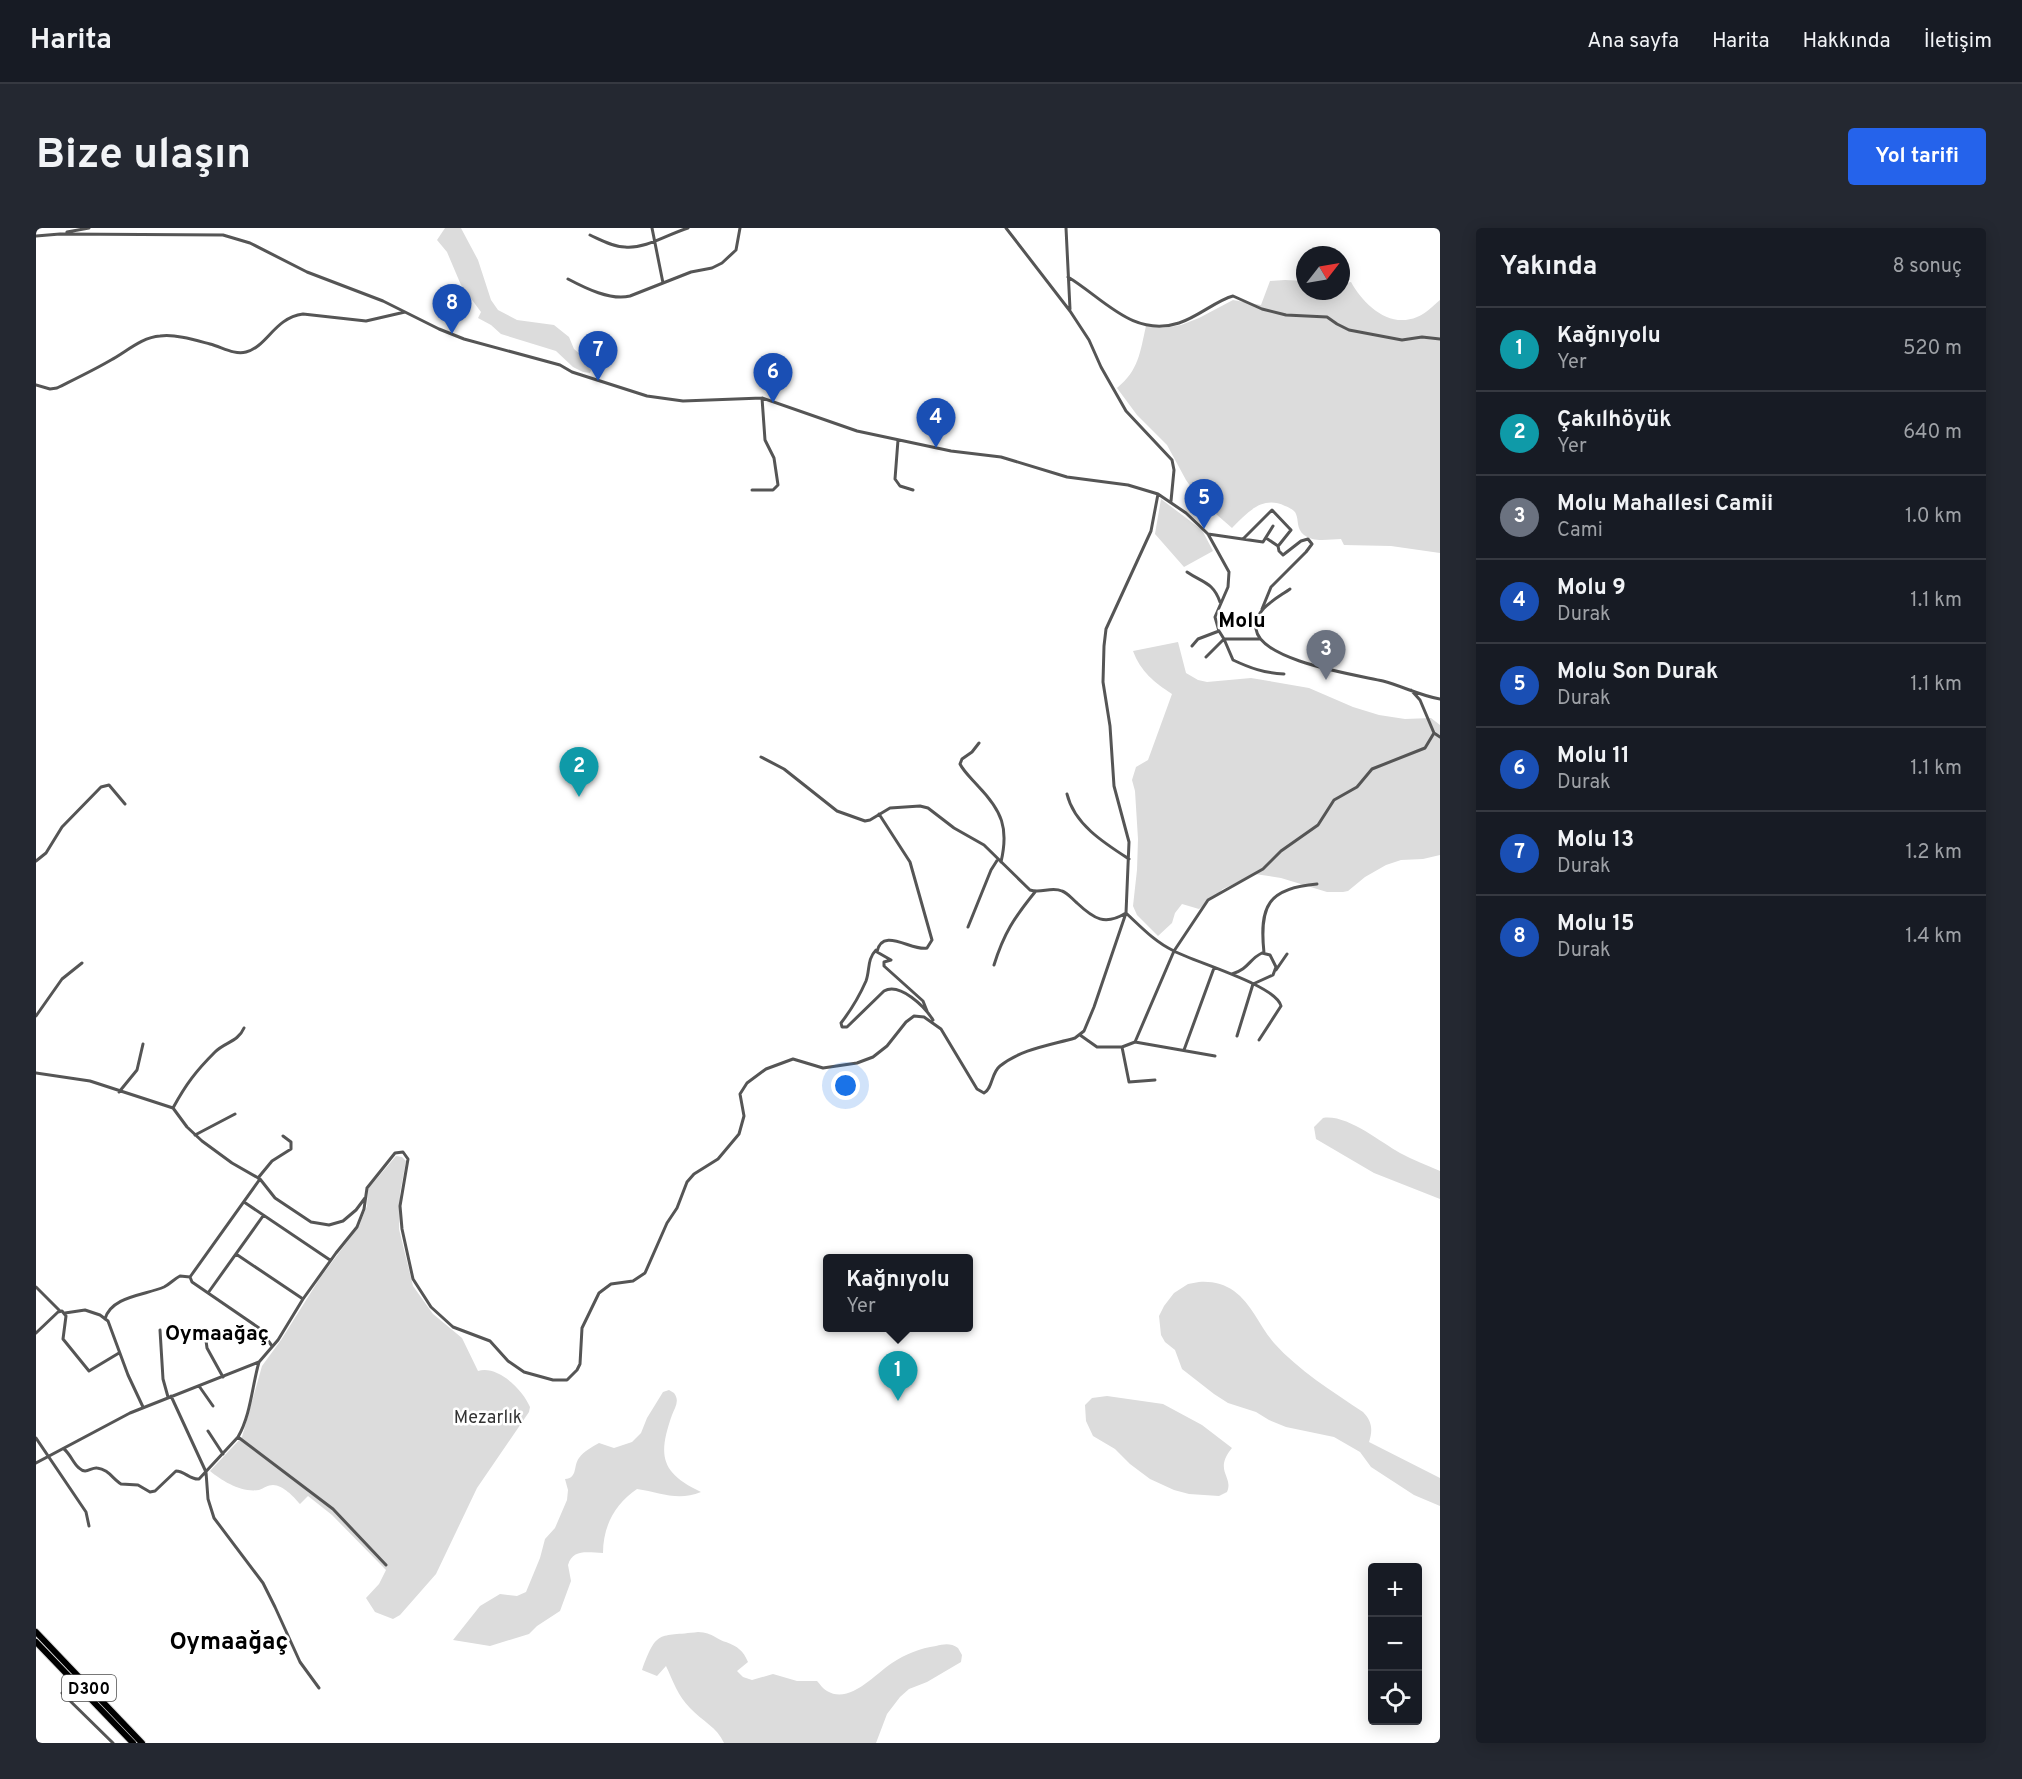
<!DOCTYPE html>
<html lang="tr">
<meta charset="utf-8">
<style>
body{margin:0;font-family:Overpass,sans-serif;background:#242831;color:#f1f3f6}
.controls{position:absolute;right:18px;bottom:18px;display:grid;overflow:hidden;border-radius:6px;box-shadow:0 3px 15px #0003}
.controls button{width:54px;height:54px;display:grid;place-items:center;padding:0;border:0;border-bottom:2px solid #363941;background:#171b24;color:#f1f3f6;font:30px sans-serif}
.compass{position:absolute;left:1260px;top:18px;width:54px;height:54px;border-radius:50%;background:#171b24;box-shadow:0 3px 15px #0003;rotate:59deg}
.you{position:absolute;left:810px;top:858px;width:21px;height:21px;margin:-15px;border:4px solid #fff;border-radius:50%;background:#1a73e8;box-shadow:0 0 0 9px #1a73e833}
.badge{display:grid;place-items:center;width:39px;height:39px;border-radius:50%;background:#2563eb;color:#fff;font-size:20px;font-weight:700}
.pin{position:absolute;translate:-50% -50px;filter:drop-shadow(0 2px 3px #0008)}
.pin::after{content:'';position:absolute;top:32px;width:21px;height:18px;background:inherit;clip-path:polygon(0 0,100% 0,50% 100%)}
.popup{position:absolute;left:787px;top:1026px;width:150px;height:78px;box-sizing:border-box;display:grid;place-content:center;border-radius:6px;background:#171b24;filter:drop-shadow(0 2px 4px #0005);font-size:20px;white-space:nowrap;color:#9ea1a6}
.popup b{font-size:22px;color:#f1f3f6}
.popup::after{content:'';position:absolute;left:50%;top:100%;margin-left:-12px;border:12px solid transparent;border-top-color:#171b24}
.list{margin:0;padding:0;list-style:none}
h2{display:flex;justify-content:space-between;align-items:center;height:78px;margin:0;padding:0 24px;font-size:26px}
h2 small{font-size:20px;font-weight:400;color:#9ea1a6}
.list li{display:grid;grid-template-columns:39px 1fr auto;gap:18px;align-items:center;box-sizing:border-box;height:84px;padding:0 24px;border-top:2px solid #363941}
.list b{display:block;font-size:22px;white-space:nowrap}
.list p{margin:0;font-size:20px;white-space:nowrap;color:#9ea1a6}
.list em{font-size:20px;font-style:normal;color:#9ea1a6}
.icon{flex:none;width:33px;height:33px;fill:none;stroke:currentColor;stroke-width:2;stroke-linecap:round;stroke-linejoin:round}
.map{position:relative;flex:none;width:1404px;height:1515px;overflow:hidden;border-radius:6px}
header{display:flex;align-items:center;gap:36px;box-sizing:border-box;height:84px;padding:0 30px;background:#171b24;border-bottom:2px solid #363941}
header strong{font-size:28px}
nav{display:flex;gap:33px;margin-inline-start:auto;font-size:21px}
.intro{display:flex;align-items:center;justify-content:space-between;box-sizing:border-box;height:144px;padding:0 36px}
h1{margin:0;font-size:42px}
.button{padding:15px 27px;border-radius:6px;background:#2563eb;color:#fff;font-size:21px;font-weight:700}
main{display:flex;gap:36px;padding:0 36px}
aside{flex:1;background:#171b24;border-radius:6px;box-shadow:0 3px 15px #0003}
.map>svg:first-child{display:block}
.green{fill:#dcdcdc}
.lines{fill:none;stroke-linecap:round;stroke-linejoin:round}
.highway-casing{stroke:#dbdbdb;stroke-width:8}
.street{stroke:#555;stroke-width:3}
.highway{stroke:#000;stroke-width:6}
.labels{text-anchor:middle;stroke-width:5;stroke-linejoin:round;paint-order:stroke}
.shield{fill:#fff;stroke:#4c4c4c;stroke-width:1.5}
.shield-label{font-size:16px;font-weight:bold;fill:#000}
.park-label{font-size:18px;fill:#333;stroke:#fff}
.quarter-label{font-size:21px;font-weight:bold;fill:#000;stroke:#fff}
.district-label{font-size:24px;font-weight:bold;fill:#000;stroke:#fff}
</style>
<header>
<strong>Harita</strong>
<nav><a>Ana sayfa</a><a>Harita</a><a>Hakkında</a><a>İletişim</a></nav>
</header>
<div class="intro"><h1>Bize ulaşın</h1><a class="button">Yol tarifi</a></div>
<main>
<div class="map">
<svg width="1404" height="1515" viewBox="0 0 1404 1515">
<rect width="100%" height="100%" fill="#fff"/>
<path class="green" d="M409,0H425L426,2L442,32L455,72L462,82L481,92L518,97L533,109L538,121L555,135L556,140L554,145L547,144L537,139L520,123L465,106L455,97L442,90L445,84L425,57L411,24L401,12Z
M1249,52L1269,53V63H1305V56L1315,54C1327,76 1353,101 1381,89C1389,86 1397,78 1404,72V325L1355,318L1308,317L1305,311C1294,311 1278,315 1268,307C1260,300 1263,293 1260,286C1259,282 1252,279 1249,278C1226,267 1211,285 1196,300L1164,272L1150,252L1131,217L1101,187L1081,160C1103,142 1104,124 1110,98L1127,100L1145,97L1163,90L1197,72L1225,77L1234,53Z
M1125,271L1166,302L1177,323L1148,339L1119,306Z
M1142,414L1150,445L1162,452L1171,454L1215,450L1273,460L1317,479L1343,487L1369,491L1395,490L1404,497V627L1387,631L1365,632L1350,637L1329,649L1312,663L1307,664H1291L1245,650L1219,646L1187,661L1163,681L1146,676L1139,685L1136,695L1122,708L1101,687L1097,678L1101,642L1102,611L1099,563L1096,552L1100,539L1112,532L1136,466C1118,454 1105,444 1097,423Z
M1287,890C1311,886 1344,914 1364,925C1377,932 1391,937 1404,943V971L1338,945L1280,911L1278,899Z
M360,928L366,929L370,933L364,965L363,1001L377,1058L397,1086L426,1110L442,1143C462,1137 487,1162 494,1179L493,1184L441,1260L400,1346L364,1387L357,1391L339,1384L330,1370L343,1356L350,1342L296,1287L272,1268L264,1276C258,1269 247,1257 237,1257C232,1257 228,1260 223,1262C206,1265 186,1253 174,1243L206,1209L226,1138L245,1112L284,1050L323,998L331,978L332,961Z
M1163,1054C1176,1053 1188,1056 1198,1063C1216,1076 1224,1099 1238,1115C1262,1142 1297,1164 1327,1184C1336,1193 1337,1202 1333,1214L1404,1250V1278L1378,1267L1335,1239L1324,1224L1298,1209L1250,1199L1233,1192L1220,1184L1192,1175L1178,1166L1146,1141L1139,1122L1129,1114L1125,1107L1123,1088L1128,1078L1138,1065L1152,1056Z
M633,1162L638,1165C644,1173 639,1179 636,1187C622,1227 624,1245 665,1264C641,1274 624,1264 601,1261C579,1276 567,1298 567,1325C553,1325 537,1320 532,1337L535,1353L524,1383L501,1398L493,1406L454,1418L417,1412L444,1378L464,1366L481,1368L490,1364L504,1330L509,1311L519,1300L531,1272L532,1262L529,1251C542,1250 537,1238 543,1230C548,1223 556,1219 563,1215L578,1220L596,1214L605,1205L611,1190L627,1164Z
M1071,1168L1127,1176L1166,1197L1196,1220C1177,1243 1198,1248 1191,1264L1183,1268L1153,1266L1138,1262L1114,1251L1094,1236L1079,1221L1057,1208L1050,1193L1049,1177L1056,1170Z
M662,1404C678,1405 679,1411 690,1414C702,1419 707,1422 712,1434L701,1443L707,1449L716,1452L737,1446L761,1453H781C784,1456 787,1461 791,1463C814,1477 840,1445 856,1435C870,1426 884,1420 900,1418C908,1416 915,1415 922,1420L926,1427L925,1434L891,1454L873,1461L864,1469L851,1486L840,1515H688C681,1499 666,1493 654,1480C642,1468 637,1453 630,1438L621,1448L606,1442C621,1401 622,1409 662,1404Z"/>
<g class="lines">
<defs>
<path id="highway" d="M0,1404L106,1515
M0,1414L97,1515"/>
</defs>
<use href="#highway" class="highway-casing"/>
<path class="street" d="M616,0L627,55
M970,0L1034,83L1053,112L1065,139L1090,183L1136,232L1138,242L1135,273
M1030,0L1034,81
M31,4L53,0
M554,7C565,12 577,19 589,19C610,21 632,6 652,0
M0,8L24,6L187,7L214,15L271,44L347,73L403,101L428,111L524,137L536,144L611,168L647,173L726,170L821,203L915,223L965,229L1031,249L1092,257L1122,266L1150,285L1172,306L1193,344L1192,359L1179,389L1183,403L1188,411H1224
M1032,49C1067,70 1097,110 1143,95C1162,89 1181,72 1197,68L1226,81L1250,87L1291,89L1301,96L1313,102L1366,112L1386,109L1404,111
M532,51C549,60 575,73 594,68L655,44L676,40L686,35L700,22L704,0
M0,157L14,161L21,160C39,151 58,142 75,132C90,124 106,109 124,108C140,106 159,112 174,116C186,119 198,127 210,124C232,118 238,90 267,86L330,93L369,84
M862,212L859,251L864,258L877,262
M716,262H737L742,257L738,230L729,212L726,170
M1172,306L1227,314L1237,298
M1207,311L1236,282L1255,302L1243,317
M1151,344C1167,355 1177,354 1184,374
M1254,361C1240,371 1218,381 1220,401C1224,433 1321,447 1347,453C1366,458 1385,468 1404,471
M1226,381L1235,359L1270,324L1276,316L1272,311L1265,313L1247,327L1243,323L1242,318L1230,310
M1156,418L1162,411L1183,403
M1170,429L1188,411L1197,432C1214,440 1228,445 1248,446
M1398,505L1404,509
M943,515L936,524L926,531L924,536C928,544 936,551 942,558C966,583 973,600 965,634
M725,529L748,541L801,583L829,593L834,592L854,580L884,578L892,580L918,600L948,617L994,662C1005,666 1015,658 1026,663C1032,665 1036,671 1041,675C1058,691 1069,698 1090,685C1105,699 1119,714 1138,723C1158,734 1240,757 1245,778L1223,812
M1031,566C1038,596 1068,615 1093,631
M843,586L874,634L896,712L891,720C877,724 846,698 841,724L855,732L848,734V738L887,773L891,783
M0,633L10,625L26,599L65,559L73,557L89,576
M932,699L955,642L962,631
M840,722C831,731 834,742 830,753C823,769 815,782 805,795L806,799H811L848,763C864,754 889,779 897,792
M1228,725C1223,678 1232,660 1281,656
M958,737C968,705 978,690 999,664
M1240,742L1251,726
M1196,746C1213,741 1213,731 1226,725L1234,727L1240,739L1237,747L1217,756L1201,808
M0,788L26,751L46,735
M1044,807L1061,819H1086L1099,814L1179,828
M1099,814L1138,723L1172,672L1227,641L1245,623L1282,597L1298,572L1321,559L1336,541L1389,520L1398,505L1384,472L1375,462
M1086,819L1093,854L1119,852
M1148,822L1178,740
M0,845L54,853L137,880L151,899L166,913L196,935L224,951L239,970L275,994L293,997L307,993L320,982L329,970
M83,864L101,842L107,816
M137,880C150,856 160,843 179,824C189,814 202,814 208,800
M159,907L199,886
M222,950L236,933L255,921V914L247,908
M224,951L154,1049L156,1054L223,1100L236,1118
M208,974L294,1032
M200,1026L267,1071
M0,1059L24,1083
M172,1065L227,988
M29,1085L49,1082L64,1087L72,1093L92,1147L107,1179
M69,1091C75,1068 110,1067 128,1059C134,1056 138,1051 144,1048L154,1049
M124,1102L127,1151L132,1169
M0,1105L22,1084L26,1083L30,1088L27,1111L53,1143L83,1125
M169,1105L171,1120L187,1149
M163,1158L177,1178
M135,1168L170,1244L172,1271L178,1290L227,1355L239,1379L264,1434L283,1460
M172,1203L187,1226
M202,1209L297,1281L350,1337
M0,1210L50,1284L53,1298
M28,1221C35,1227 37,1235 43,1240C50,1247 55,1239 61,1240C72,1241 77,1251 85,1256L102,1257L114,1264L119,1263L140,1243C149,1243 154,1252 163,1251L202,1209C215,1186 216,1158 223,1134
M0,1235L94,1185L223,1134L242,1112L267,1071L300,1025L321,999L328,981L331,960L359,925L367,924L372,931L364,978L366,1001L377,1051L395,1079L417,1099L454,1113L472,1133L488,1144L517,1152H531L541,1142L544,1136L546,1100L563,1065L575,1056L597,1053L609,1045L631,995L641,980L651,954L658,946L682,931L703,906L708,888L704,866L711,855L730,841L757,831L787,840L821,835L837,829L851,818L870,794L878,788L888,789L905,801L941,861L948,865C957,860 955,845 964,838C985,821 1015,817 1039,810L1048,803L1058,779L1090,685L1093,614L1078,558L1074,498L1067,454L1068,418L1070,401L1115,303L1122,266
M26,1465L77,1515"/>
<use href="#highway" class="highway"/>
</g>
<g class="labels">
<rect class="shield" x="26" y="1447" width="54" height="26" rx="4.5"/>
<g class="shield-label">
<text x="53" y="1466">D300</text>
</g>
<g class="park-label">
<text x="452" y="1195">Mezarlık</text>
</g>
<g class="quarter-label">
<text x="1206" y="399">Molu</text>
<text x="181" y="1112">Oymaağaç</text>
</g>
<g class="district-label">
<text x="193" y="1421">Oymaağaç</text>
</g>
</g>
</svg>
<div class="controls">
<button>+</button>
<button>−</button>
<button><svg class="icon" aria-label="locate" viewBox="0 0 24 24"><circle cx="12" cy="12" r="6"/><path d="M12 2v4M12 18v4M2 12h4M18 12h4"/></svg></button>
</div>
<svg class="compass" viewBox="-18 -18 36 36"><path d="M0-13l5 13h-10z" fill="#e53935"/><path d="M0 13l5-13h-10z" fill="#9ea1a6"/></svg>
<div class="you"></div>
<div class="pin badge" style="left:862px;top:1173px;background:#0f9aa8">1</div>
<div class="popup"><b>Kağnıyolu</b>Yer</div>
<div class="pin badge" style="left:543px;top:569px;background:#0f9aa8">2</div>
<div class="pin badge" style="left:1290px;top:452px;background:#6b7280">3</div>
<div class="pin badge" style="left:900px;top:220px;background:#1a4fb4">4</div>
<div class="pin badge" style="left:1168px;top:301px;background:#1a4fb4">5</div>
<div class="pin badge" style="left:737px;top:175px;background:#1a4fb4">6</div>
<div class="pin badge" style="left:562px;top:153px;background:#1a4fb4">7</div>
<div class="pin badge" style="left:416px;top:106px;background:#1a4fb4">8</div>
</div>
<aside>
<h2>Yakında<small>8 sonuç</small></h2>
<ul class="list">
<li><span class="badge" style="background:#0f9aa8">1</span><div><b>Kağnıyolu</b><p>Yer</p></div><em>520 m</em></li>
<li><span class="badge" style="background:#0f9aa8">2</span><div><b>Çakılhöyük</b><p>Yer</p></div><em>640 m</em></li>
<li><span class="badge" style="background:#6b7280">3</span><div><b>Molu Mahallesi Camii</b><p>Cami</p></div><em>1.0 km</em></li>
<li><span class="badge" style="background:#1a4fb4">4</span><div><b>Molu 9</b><p>Durak</p></div><em>1.1 km</em></li>
<li><span class="badge" style="background:#1a4fb4">5</span><div><b>Molu Son Durak</b><p>Durak</p></div><em>1.1 km</em></li>
<li><span class="badge" style="background:#1a4fb4">6</span><div><b>Molu 11</b><p>Durak</p></div><em>1.1 km</em></li>
<li><span class="badge" style="background:#1a4fb4">7</span><div><b>Molu 13</b><p>Durak</p></div><em>1.2 km</em></li>
<li><span class="badge" style="background:#1a4fb4">8</span><div><b>Molu 15</b><p>Durak</p></div><em>1.4 km</em></li>
</ul>
</aside>
</main>
